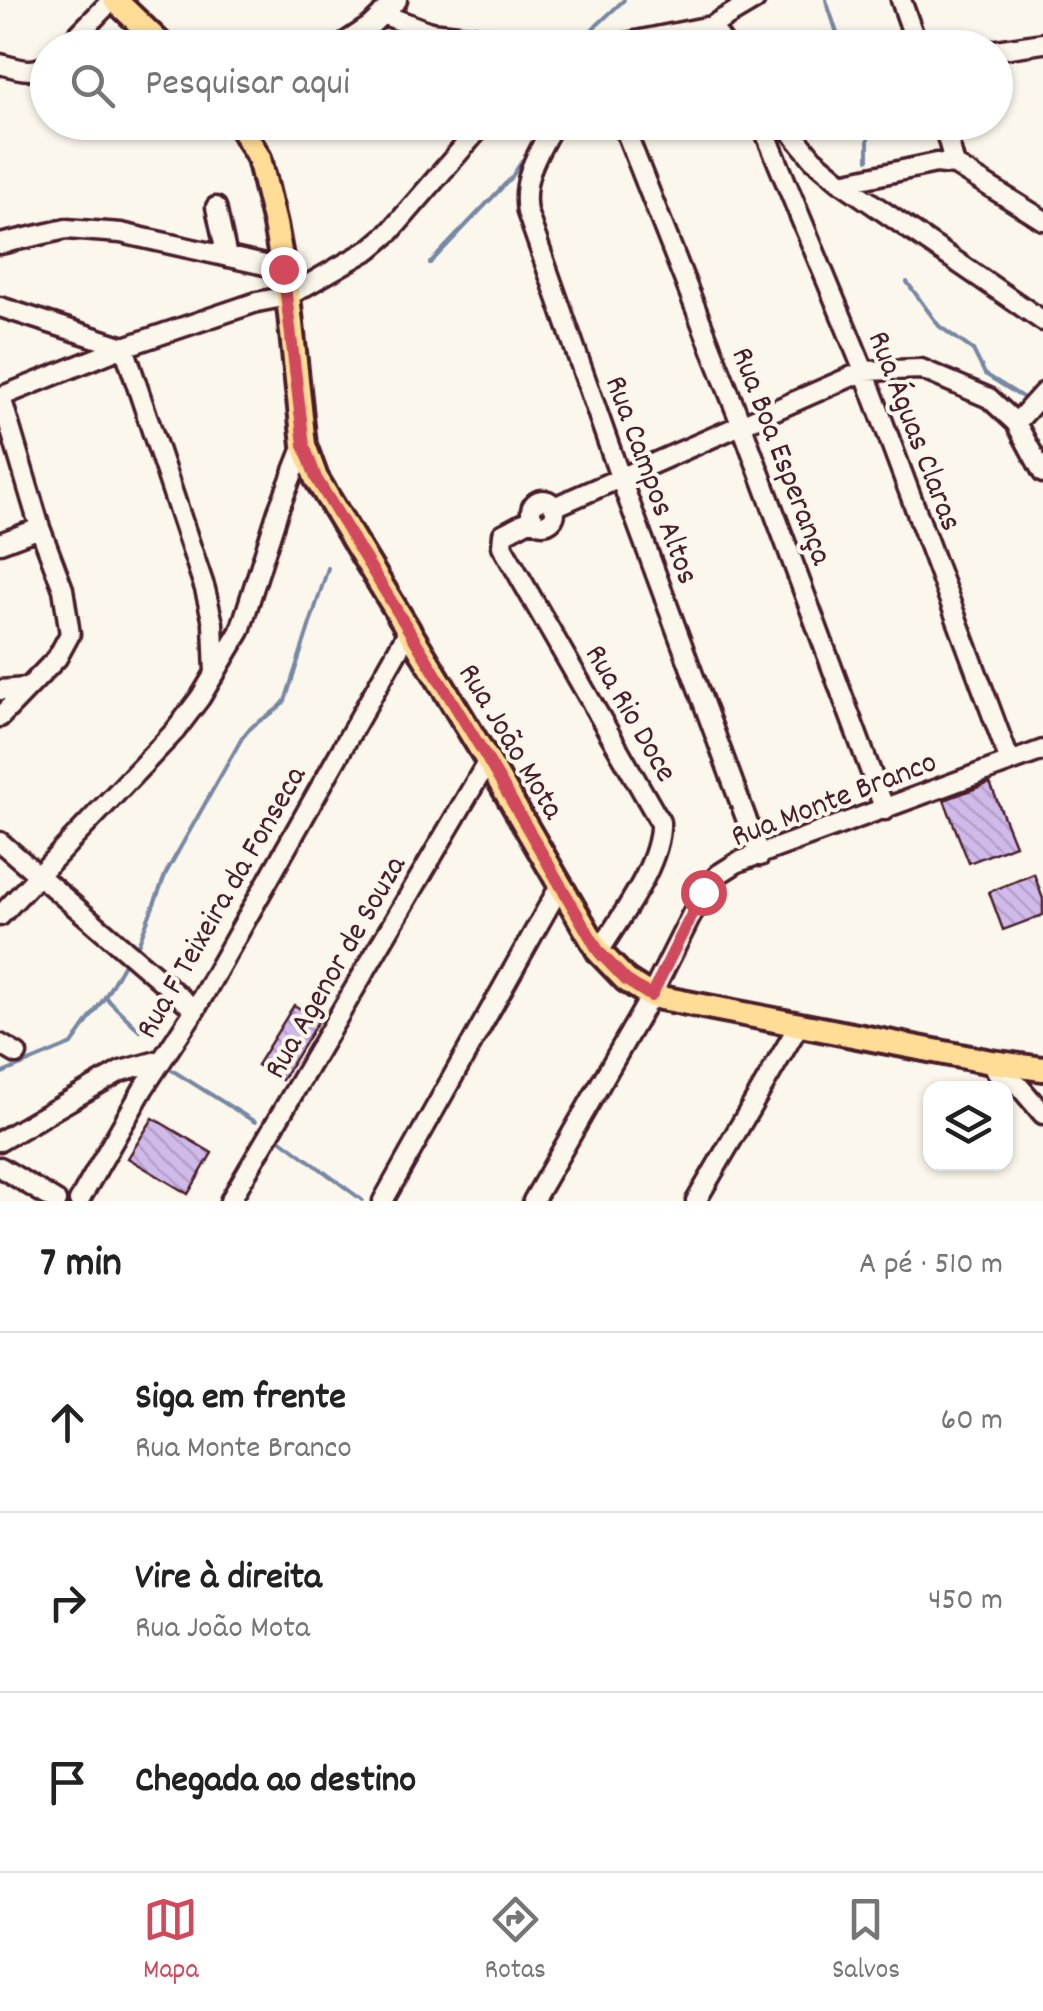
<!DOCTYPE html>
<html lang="pt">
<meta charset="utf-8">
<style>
body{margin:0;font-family:Dekko,sans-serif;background:#f2f2f2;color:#222}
.controls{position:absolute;right:30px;bottom:30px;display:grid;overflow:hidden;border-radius:20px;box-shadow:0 2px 8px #0004}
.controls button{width:90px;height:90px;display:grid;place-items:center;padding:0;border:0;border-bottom:2px solid #e0e0e0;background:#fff;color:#222;font:50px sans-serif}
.stop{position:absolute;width:30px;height:30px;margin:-22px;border:8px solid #d1495b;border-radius:50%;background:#fff}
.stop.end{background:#d1495b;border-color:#fff;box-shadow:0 2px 10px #0008}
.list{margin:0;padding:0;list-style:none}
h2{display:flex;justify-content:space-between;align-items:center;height:130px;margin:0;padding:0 40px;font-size:42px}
h2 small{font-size:32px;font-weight:400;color:#767676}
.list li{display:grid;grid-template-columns:65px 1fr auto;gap:30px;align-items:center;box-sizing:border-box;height:180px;padding:0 40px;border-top:2px solid #e0e0e0}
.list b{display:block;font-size:38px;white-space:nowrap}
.list p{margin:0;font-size:32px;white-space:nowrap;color:#767676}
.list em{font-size:32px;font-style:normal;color:#767676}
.icon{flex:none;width:55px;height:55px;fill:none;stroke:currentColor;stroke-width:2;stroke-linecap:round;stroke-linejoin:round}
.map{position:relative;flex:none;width:1043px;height:1201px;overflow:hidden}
.search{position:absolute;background:#fff;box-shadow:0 2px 8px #0004;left:30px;right:30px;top:30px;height:110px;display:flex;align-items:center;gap:25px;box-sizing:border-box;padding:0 35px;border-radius:55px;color:#767676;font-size:38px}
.sheet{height:670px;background:#fff}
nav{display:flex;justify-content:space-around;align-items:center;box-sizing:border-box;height:140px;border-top:2px solid #e0e0e0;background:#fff;font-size:28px;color:#767676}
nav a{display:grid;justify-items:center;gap:5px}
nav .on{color:#d1495b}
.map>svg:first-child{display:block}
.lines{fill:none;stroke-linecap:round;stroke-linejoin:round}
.stream{stroke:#7788a4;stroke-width:4}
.building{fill:url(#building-back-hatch);stroke:#4a1f2b;stroke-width:2.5}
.minor-casing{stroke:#4a1f2b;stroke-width:25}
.major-casing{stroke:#4a1f2b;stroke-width:30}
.minor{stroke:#fbf7ec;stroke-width:18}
.major{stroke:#ffdd96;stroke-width:22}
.route{stroke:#d1495b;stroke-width:12}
.labels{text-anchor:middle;stroke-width:8;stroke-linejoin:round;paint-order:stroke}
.street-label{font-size:32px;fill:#4a1f2b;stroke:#fbf7ec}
</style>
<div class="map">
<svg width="1043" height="1201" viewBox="0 0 1043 1201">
<defs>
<pattern id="building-back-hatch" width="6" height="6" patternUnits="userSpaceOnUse" patternTransform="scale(2.5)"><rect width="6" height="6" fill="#d0baea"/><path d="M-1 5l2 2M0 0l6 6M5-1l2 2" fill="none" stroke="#b49fc9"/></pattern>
</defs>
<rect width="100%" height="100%" fill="#fbf7ec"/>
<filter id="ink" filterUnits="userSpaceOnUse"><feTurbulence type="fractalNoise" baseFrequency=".01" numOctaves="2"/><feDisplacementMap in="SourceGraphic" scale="20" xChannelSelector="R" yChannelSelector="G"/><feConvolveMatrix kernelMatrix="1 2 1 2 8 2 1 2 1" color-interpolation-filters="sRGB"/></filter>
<g filter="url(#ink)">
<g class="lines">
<path class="stream" d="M826,0L842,48
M582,39L624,0
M868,122V160
M430,263L511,178L531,147
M907,282L939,326L973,350L985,374L1027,400
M138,945L166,873L242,738C257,717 272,718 285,701L328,568
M105,997L140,1031
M170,1069L255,1122
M0,1074L72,1044L105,997L126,960
M276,1136L362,1200"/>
</g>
<path class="building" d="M990,783L1015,845L969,863L944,800Z
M1034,874L1043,899V915L1003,930L989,892Z
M294,1005L319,1020L282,1080L257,1065Z
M153,1118L212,1153L188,1194L128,1158Z"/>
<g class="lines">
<defs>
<path id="minor" d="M901,0L918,48
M382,14L430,32L580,48
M711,26L727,48
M65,48L112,0
M337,48L370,26L397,0
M601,48L711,26L755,0
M996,50L1043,43
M0,64C16,68 33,75 48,64
M555,122C538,153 521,178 527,212L620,477L760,856
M622,122L742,426L885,810
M761,122L864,371L1010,762
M783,122L813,159L842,183L1043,321
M943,122L955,165
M842,183L936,163L955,165L1043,220
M216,207L227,257
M0,244L66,229L121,233L283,269
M0,307L124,347L205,589L213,623L215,674
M0,397L124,347L257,302L288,296L370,249L390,232L485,122
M1016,423L1043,393
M531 512a12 12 0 1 1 24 0a12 12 0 1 1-24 0Z
M554,507L864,371L921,369L989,398L1016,423L1043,473
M533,518L503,534L502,546L660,822C662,863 620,917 599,952
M0,543L40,528
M0,690L26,688
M0,717L57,658L70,634L63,589L40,528L1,397
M0,842L195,1010
M0,916L175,731L200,698L240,631L278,511L304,445
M0,1044L17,1054
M991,1062L997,1073L1019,1086L1043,1114
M0,1141L121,1071L161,1060
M0,1167L56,1201
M79,1201L143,1089L195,1010L409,630
M230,1201L488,761
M383,1201L560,886
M533,1201L651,996L703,892L719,874L738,862L1043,750
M696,1201L799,1025"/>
<path id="major" d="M115,0L165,48
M238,122L259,158L275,224L288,296L304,445L316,478L488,761L599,952L626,980L651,996L991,1062L1043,1069"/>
</defs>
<use href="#minor" class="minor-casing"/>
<use href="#major" class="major-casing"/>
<use href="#minor" class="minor"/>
<use href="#major" class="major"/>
</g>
</g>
<g class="lines" filter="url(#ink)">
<path class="route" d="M283,269L304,445L316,478L488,760L599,952L626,980L651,996L703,892"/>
</g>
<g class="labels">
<g class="street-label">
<text transform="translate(917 430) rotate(69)" y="11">Rua Águas Claras</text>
<text transform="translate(784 455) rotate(69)" y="11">Rua Boa Esperança</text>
<text transform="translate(654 479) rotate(70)" y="11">Rua Campos Altos</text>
<text transform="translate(633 712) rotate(60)" y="11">Rua Rio Doce</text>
<text transform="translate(513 740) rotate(59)" y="11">Rua João Mota</text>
<text transform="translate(833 797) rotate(-21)" y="11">Rua Monte Branco</text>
<text transform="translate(219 901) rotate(-60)" y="11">Rua F Teixeira da Fonseca</text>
<text transform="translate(333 966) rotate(-60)" y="11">Rua Agenor de Souza</text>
</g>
</g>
</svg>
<div class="controls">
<button><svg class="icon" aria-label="layers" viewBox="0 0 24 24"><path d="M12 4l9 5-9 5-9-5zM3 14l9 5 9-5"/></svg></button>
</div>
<div class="stop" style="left:703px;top:892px"></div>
<div class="stop end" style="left:283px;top:269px"></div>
<div class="search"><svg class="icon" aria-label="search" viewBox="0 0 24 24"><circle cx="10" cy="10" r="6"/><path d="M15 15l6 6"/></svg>Pesquisar aqui</div>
</div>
<section class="sheet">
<h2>7 min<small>A pé · 510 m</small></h2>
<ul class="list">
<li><svg class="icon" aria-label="ahead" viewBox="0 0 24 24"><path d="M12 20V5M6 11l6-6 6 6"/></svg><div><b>Siga em frente</b><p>Rua Monte Branco</p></div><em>60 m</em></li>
<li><svg class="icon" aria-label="right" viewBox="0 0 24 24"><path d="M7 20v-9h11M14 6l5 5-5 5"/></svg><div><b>Vire à direita</b><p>Rua João Mota</p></div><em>450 m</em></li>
<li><svg class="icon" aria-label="arrive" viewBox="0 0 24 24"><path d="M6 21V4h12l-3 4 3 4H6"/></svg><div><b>Chegada ao destino</b></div></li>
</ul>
</section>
<nav>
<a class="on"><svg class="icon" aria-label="map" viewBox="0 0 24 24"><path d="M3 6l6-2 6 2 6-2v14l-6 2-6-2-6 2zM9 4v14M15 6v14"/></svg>Mapa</a>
<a><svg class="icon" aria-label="directions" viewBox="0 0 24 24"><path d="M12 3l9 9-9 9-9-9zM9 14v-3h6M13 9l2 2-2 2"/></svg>Rotas</a>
<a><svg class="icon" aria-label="saved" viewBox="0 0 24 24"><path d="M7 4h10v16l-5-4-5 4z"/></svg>Salvos</a>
</nav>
